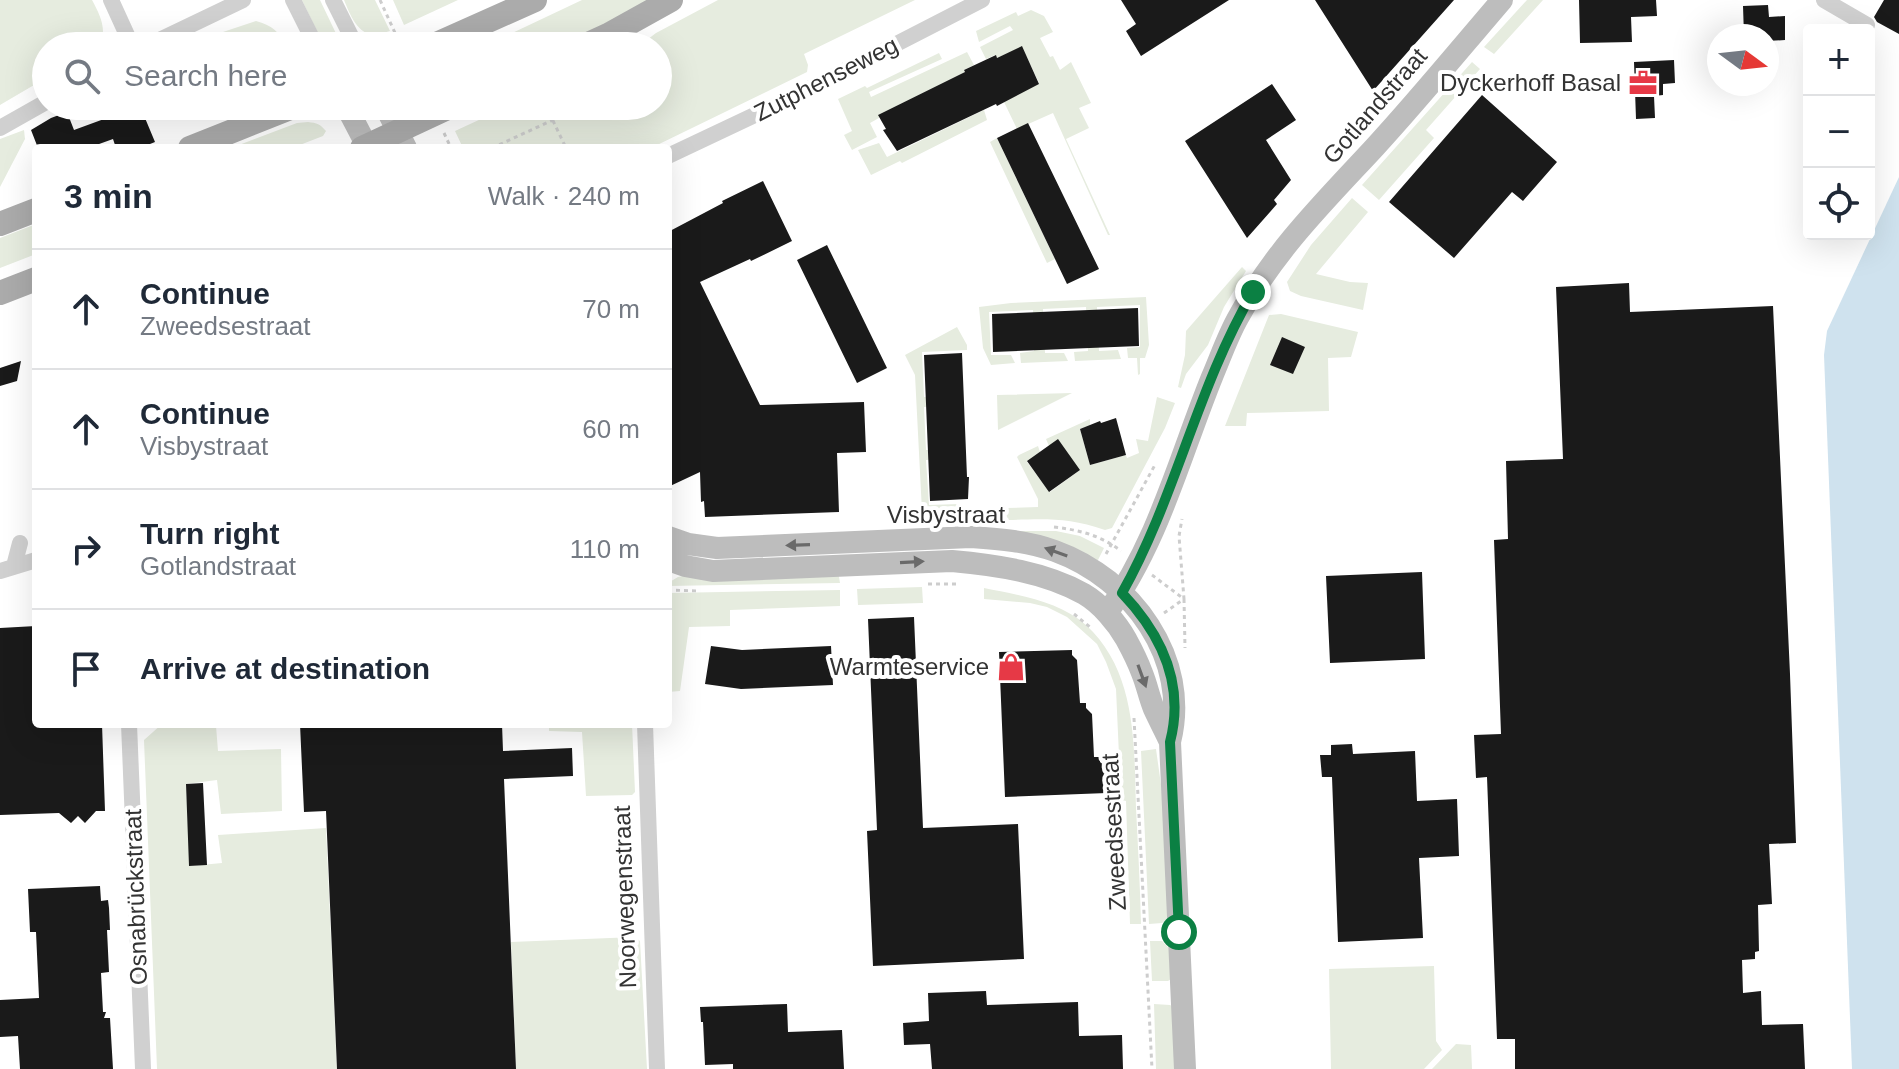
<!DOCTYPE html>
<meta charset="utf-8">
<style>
body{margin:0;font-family:Arial,sans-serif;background:#f6f6f7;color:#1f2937}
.controls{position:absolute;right:24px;top:24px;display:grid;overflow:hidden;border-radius:8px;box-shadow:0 8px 32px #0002}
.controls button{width:72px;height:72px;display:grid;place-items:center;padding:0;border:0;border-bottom:2px solid #e0e1e3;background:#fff;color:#1f2937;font:40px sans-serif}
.compass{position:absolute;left:1707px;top:24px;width:72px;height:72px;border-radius:50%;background:#fff;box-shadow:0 8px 32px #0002;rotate:105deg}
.stop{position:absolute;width:24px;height:24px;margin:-18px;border:6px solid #0b8043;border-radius:50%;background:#fff}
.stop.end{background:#0b8043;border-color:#fff;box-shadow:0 2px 8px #0008}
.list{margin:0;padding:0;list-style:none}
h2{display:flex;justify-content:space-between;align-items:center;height:104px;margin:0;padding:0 32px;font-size:34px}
h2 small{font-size:26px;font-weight:400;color:#747a83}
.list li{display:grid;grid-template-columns:52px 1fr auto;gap:24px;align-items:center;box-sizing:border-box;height:120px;padding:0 32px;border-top:2px solid #e0e1e3}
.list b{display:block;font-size:30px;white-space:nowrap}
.list p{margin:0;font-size:26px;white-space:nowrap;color:#747a83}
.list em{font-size:26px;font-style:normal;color:#747a83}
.icon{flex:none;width:44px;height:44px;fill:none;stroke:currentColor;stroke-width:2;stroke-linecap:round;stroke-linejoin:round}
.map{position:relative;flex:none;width:1899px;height:1069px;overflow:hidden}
.search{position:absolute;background:#fff;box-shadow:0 8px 32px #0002;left:32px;top:32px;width:640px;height:88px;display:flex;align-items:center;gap:20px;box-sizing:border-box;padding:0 28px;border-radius:44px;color:#747a83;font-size:30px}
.panel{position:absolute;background:#fff;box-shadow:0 8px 32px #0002;left:32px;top:144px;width:640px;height:584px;border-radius:8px}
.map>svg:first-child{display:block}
.green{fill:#e6ecdf}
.water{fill:#cfe2ee}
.building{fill:#1a1a1a}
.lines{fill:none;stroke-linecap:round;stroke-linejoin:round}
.path{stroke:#cdcdcd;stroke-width:3;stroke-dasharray:4 4;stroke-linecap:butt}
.street{stroke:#d0d0d0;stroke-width:16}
.secondary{stroke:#bdbdbd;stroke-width:22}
.primary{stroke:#ababab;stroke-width:24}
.oneway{fill:#6a6a6a}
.route{stroke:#0b8043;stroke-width:10}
.labels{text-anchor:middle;stroke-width:8;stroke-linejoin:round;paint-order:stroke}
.street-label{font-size:24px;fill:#333;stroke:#fff}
.poi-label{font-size:24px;fill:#333;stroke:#fff;text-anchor:end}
</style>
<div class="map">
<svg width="1899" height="1069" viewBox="0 0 1899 1069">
<rect width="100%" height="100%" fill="#fff"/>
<path class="green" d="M0,0H92C100,15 108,30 99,46H46V78L0,105Z
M302,0H320L342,46H324Z
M344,0H375L390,31C385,32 381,35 376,35C357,35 350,14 344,0Z
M393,0H458L404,25Z
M582,0H651L561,46H485Z
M718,0H915L804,54L808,65L807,72L651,148H463L455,131L509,106H658V46H639L656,33Z
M1527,0H1543L1494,54L1484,47Z
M1031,10L1044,16L1053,32L1040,38L1050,57L1053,56L1060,70L1071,62L1091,103L1079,108L1089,128L1066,139L1110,235H1108L1053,113L1017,129L1004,102L1039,83L1022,47L997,58L995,55L986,59L980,47L1013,30L1010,26L979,42L976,31L1016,12L1018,16Z
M256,21C272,25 279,32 287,46H190L199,40Z
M967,52L974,65L964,70L965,72L879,115V118L870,123L877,137L852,150L844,135L852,131L838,99L865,86L867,88L939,53L942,59L869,92L871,97Z
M1472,62L1480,69L1426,130L1434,138L1379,200L1362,185Z
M984,110L987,120L902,163L900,161L871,175L858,150L879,143L887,157Z
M308,122C317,123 320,124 326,131L323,136L292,148H231L297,123Z
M24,130L25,139L0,187V139Z
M997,138L1055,259L1047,263L990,142Z
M1352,198L1368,212L1316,274L1350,282L1368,283L1363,310L1301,296L1290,291L1287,282L1311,245Z
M36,224V254L0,268V238Z
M1242,267L1246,271L1224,307L1208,345L1186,374L1181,388L1178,387L1185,355L1186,331Z
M1146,297L1149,345L1145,358H1140V374L1138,375L1137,358H1128L1127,348L1140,347V305L1097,307L1099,351L1118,350L1121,359L1075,361L1074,352L1088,351L1086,307L1043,309L1045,353H1064L1068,361L1021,363L1020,353L1034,351L1033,310L989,312L991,355H1011L1015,363L991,365L983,348L979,307L1011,303Z
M1281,314L1358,332L1351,357L1328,358L1329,411L1247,413L1246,426H1225L1269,315Z
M957,327L967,345V350L922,352L924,397L961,395L962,405L924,407L926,450L966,449V457L926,460L929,505L959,504L960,511H986L987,520L917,523L916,512L922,511L915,375L905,355Z
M1072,393L998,430L997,395Z
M1157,397L1175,403L1165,428L1112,528L1105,530C1067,517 1045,519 1007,520L1006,508L1038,507V499L1017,457L1019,455L1038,446L1040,452L1027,462L1050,492L1080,470L1049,446L1046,439L1090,419V426L1080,429L1090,465L1126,455L1127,458L1139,453L1136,439L1148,441Z
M1008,531H1056L1080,536L1104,548L1098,560L1087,559Z
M838,571L840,583L668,586V583L678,577L692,574Z
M922,587L923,603L858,605L857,589Z
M984,588C1018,595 1059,601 1086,625C1137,672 1134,745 1136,808C1138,847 1140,885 1141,924H1130L1126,801L1121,800L1116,689L1106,662L1097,644L1067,617L1047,607L1030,603L984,599Z
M840,590V606L730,610V626L689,627L680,691L668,692V593Z
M162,724L216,726L218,751L281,749L282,811L221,814L217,780L186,784L190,866L222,863L218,835L326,828L337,1069H157L144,740Z
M549,724H632L635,792L632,795L586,796L582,732L549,731Z
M1156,749L1168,835L1167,919L1162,923L1149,924L1141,751Z
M635,937L640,941L647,1069H516L511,942Z
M1150,941H1162L1173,952L1171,979L1168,981H1152Z
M1434,966L1436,1041L1442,1050L1424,1069H1331L1329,969Z
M1154,1004L1170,1005L1175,1008L1177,1069H1156Z
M1456,1044L1471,1045L1472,1069H1432Z"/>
<path class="water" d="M1899,177V1069H1852L1824,355L1827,331Z"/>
<path class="building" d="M1121,0H1229L1141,56L1126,31L1136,24Z
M1315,0H1454L1373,91Z
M1579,0H1656L1657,16L1631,17L1632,42L1580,43Z
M1884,0H1899V34L1877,22L1874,17Z
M1768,5L1769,17L1785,16V40L1767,41V36H1744L1743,6Z
M1022,46L1039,84L997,106L996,104L897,151L883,130L886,129L878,115L965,72L964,70L996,55L997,58Z
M1674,60L1675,83L1663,84V95L1654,96L1655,118L1636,119L1634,62Z
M1272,84L1296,120L1266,140L1291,180L1274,200L1277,204L1247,238L1185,141Z
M1482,95L1557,162L1523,201L1512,192L1454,258L1389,202Z
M99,106H140L155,142L140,148H116L113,139L88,148H38L31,130L51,118L67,112L74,130L104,119Z
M1028,123L1099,269L1067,284L997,138Z
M763,181L792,241L751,261L750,259L700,282L760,405L864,402L866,452L837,453L839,512L705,517L704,501L701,502L700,472L668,487V232L723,203L722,201Z
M827,245L887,368L857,383L797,260Z
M1629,283L1630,312L1773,306L1790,674L1796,843L1769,844L1772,904L1758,905L1759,951L1755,952V959L1742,960L1743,993L1761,991L1762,1025L1803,1024L1805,1069H1515V1039H1497L1487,777L1476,778L1474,735L1501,734L1494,540L1508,539L1506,461L1563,459L1556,287Z
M1138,308L1139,346L993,352L992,314Z
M1282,337L1305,347L1293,374L1270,365Z
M962,353L967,477H969L968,499L930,501L924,355Z
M21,361L17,381L0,386V368Z
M1116,418L1126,455L1090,465L1080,429L1100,421L1101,423Z
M1058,439L1080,470L1049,492L1027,461Z
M1422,572L1425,659L1330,663L1326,576Z
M914,617L923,828L1018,824L1024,959L873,966L867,831L877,830L868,619Z
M36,626V724H102L105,811H96L85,823L78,816L71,823L59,813L0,815V628Z
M711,646L742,650L831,646L833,685L741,689L705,684Z
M1072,650V655L1077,660L1080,703H1086V708L1092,714L1094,757H1100V762L1106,767L1107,793L1005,797L999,652Z
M300,724H502L503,751L572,748L573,776L504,779L516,1069H337L326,811L304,812Z
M1352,744L1353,754L1415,751L1417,801L1457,799L1459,856L1419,858L1423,938L1338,942L1332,777H1322L1320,755H1331V745Z
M203,783L207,865L189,866L186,784Z
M100,886L101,901L108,900L109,908L110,930H107L109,972L101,973L103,1012H106L104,1018H110L113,1069H20L18,1036L0,1037V1000L39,998L36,932H30L28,889Z
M986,991L987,1005L1078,1002L1079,1036L1122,1035L1123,1069H932L930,1044L904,1045L903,1023L929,1021L928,993Z
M787,1004L788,1032L842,1030L844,1069H733V1064L705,1065L703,1022H701L700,1007Z"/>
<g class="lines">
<path class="path" d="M380,0L401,46
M546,106L566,148
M444,133L451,148
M492,148L553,120
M1054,527C1079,530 1100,535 1121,551
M1106,554L1156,463
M1152,575L1184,599L1185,648
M928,584H960
M668,590L700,591
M1164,613L1184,599L1179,536L1182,519
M1074,614L1090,627
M1134,718L1152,1069"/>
<path class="street" d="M111,0L132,46
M293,0L316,46
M333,0L356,46
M1824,0L1867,25
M147,46L243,0
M0,128L46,102
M668,156L797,95L982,0
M14,566L20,543
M0,571L36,560
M129,724L143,1069
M645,724L657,1069"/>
<path class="secondary" d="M346,106L368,148
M385,106L406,148
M668,537L688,544L717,548L971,537C1000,539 1027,541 1055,551C1132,579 1191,659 1170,742L1185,1069
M668,560L685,566L713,571L952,561C996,565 1045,572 1084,594C1101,604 1117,623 1126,639C1132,650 1138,662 1142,673C1147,685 1149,697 1154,709C1159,720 1165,731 1170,742
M1107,613C1158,543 1180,456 1212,377C1221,356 1228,335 1239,316C1274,251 1326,200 1375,147C1419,99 1460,49 1502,0"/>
<path class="primary" d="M432,46L535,0
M584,46L608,35L671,0
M190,148L295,106
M362,148L452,106
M0,224L36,210
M0,293L36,279"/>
</g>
<defs><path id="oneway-solid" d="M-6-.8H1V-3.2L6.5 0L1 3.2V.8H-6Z" transform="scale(2)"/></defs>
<g class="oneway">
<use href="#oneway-solid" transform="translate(798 545) rotate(178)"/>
<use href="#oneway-solid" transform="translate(1056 552) rotate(-160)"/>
<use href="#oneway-solid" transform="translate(912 562) rotate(-3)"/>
<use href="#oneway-solid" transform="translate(1142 676) rotate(70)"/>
</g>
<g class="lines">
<path class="route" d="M1179,932L1170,742C1185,684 1162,635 1122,593C1176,497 1197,387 1253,292"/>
</g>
<defs>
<symbol id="office-bare" viewBox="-9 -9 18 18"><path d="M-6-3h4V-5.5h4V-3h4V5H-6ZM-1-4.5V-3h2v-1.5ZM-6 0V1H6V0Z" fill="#e63946" stroke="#fff" stroke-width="2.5" paint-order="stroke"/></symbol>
<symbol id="shop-bare" viewBox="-9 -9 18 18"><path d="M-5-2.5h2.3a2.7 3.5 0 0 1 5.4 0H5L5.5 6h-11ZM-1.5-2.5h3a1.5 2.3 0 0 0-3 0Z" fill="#e63946" stroke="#fff" stroke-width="2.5" paint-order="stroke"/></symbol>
</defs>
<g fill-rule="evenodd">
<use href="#office-bare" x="1623" y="63" width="40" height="40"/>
<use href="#shop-bare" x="991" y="647" width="40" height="40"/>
</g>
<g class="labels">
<g class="street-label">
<text transform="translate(826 79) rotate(-27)" y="8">Zutphenseweg</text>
<text transform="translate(1375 106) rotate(-49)" y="8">Gotlandstraat</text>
<text x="946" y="523">Visbystraat</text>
<text transform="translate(1114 832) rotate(-93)" y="8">Zweedsestraat</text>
<text transform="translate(136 897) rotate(-92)" y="8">Osnabrückstraat</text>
<text transform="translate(625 897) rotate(-92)" y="8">Noorwegenstraat</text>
</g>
<g class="poi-label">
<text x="1621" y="91">Dyckerhoff Basal</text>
<text x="989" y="675">Warmteservice</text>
</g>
</g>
</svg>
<div class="controls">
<button>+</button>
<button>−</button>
<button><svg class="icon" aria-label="locate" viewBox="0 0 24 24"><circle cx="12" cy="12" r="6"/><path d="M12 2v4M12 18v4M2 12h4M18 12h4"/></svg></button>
</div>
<svg class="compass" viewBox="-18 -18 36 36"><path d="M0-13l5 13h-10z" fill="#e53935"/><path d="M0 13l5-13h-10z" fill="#747a83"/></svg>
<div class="stop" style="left:1179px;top:932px"></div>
<div class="stop end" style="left:1253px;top:292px"></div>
<div class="search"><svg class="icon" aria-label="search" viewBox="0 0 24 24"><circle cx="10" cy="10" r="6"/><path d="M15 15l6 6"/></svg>Search here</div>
<section class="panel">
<h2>3 min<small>Walk · 240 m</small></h2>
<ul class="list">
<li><svg class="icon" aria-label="ahead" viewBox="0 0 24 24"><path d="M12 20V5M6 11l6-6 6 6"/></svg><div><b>Continue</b><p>Zweedsestraat</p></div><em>70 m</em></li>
<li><svg class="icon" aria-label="ahead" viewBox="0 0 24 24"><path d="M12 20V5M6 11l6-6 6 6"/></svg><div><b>Continue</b><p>Visbystraat</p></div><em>60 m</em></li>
<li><svg class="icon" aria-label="right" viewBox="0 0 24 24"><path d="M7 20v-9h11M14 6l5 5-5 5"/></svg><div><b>Turn right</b><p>Gotlandstraat</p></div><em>110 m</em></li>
<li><svg class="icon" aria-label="arrive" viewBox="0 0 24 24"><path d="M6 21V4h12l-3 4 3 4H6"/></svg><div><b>Arrive at destination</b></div></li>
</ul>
</section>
</div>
